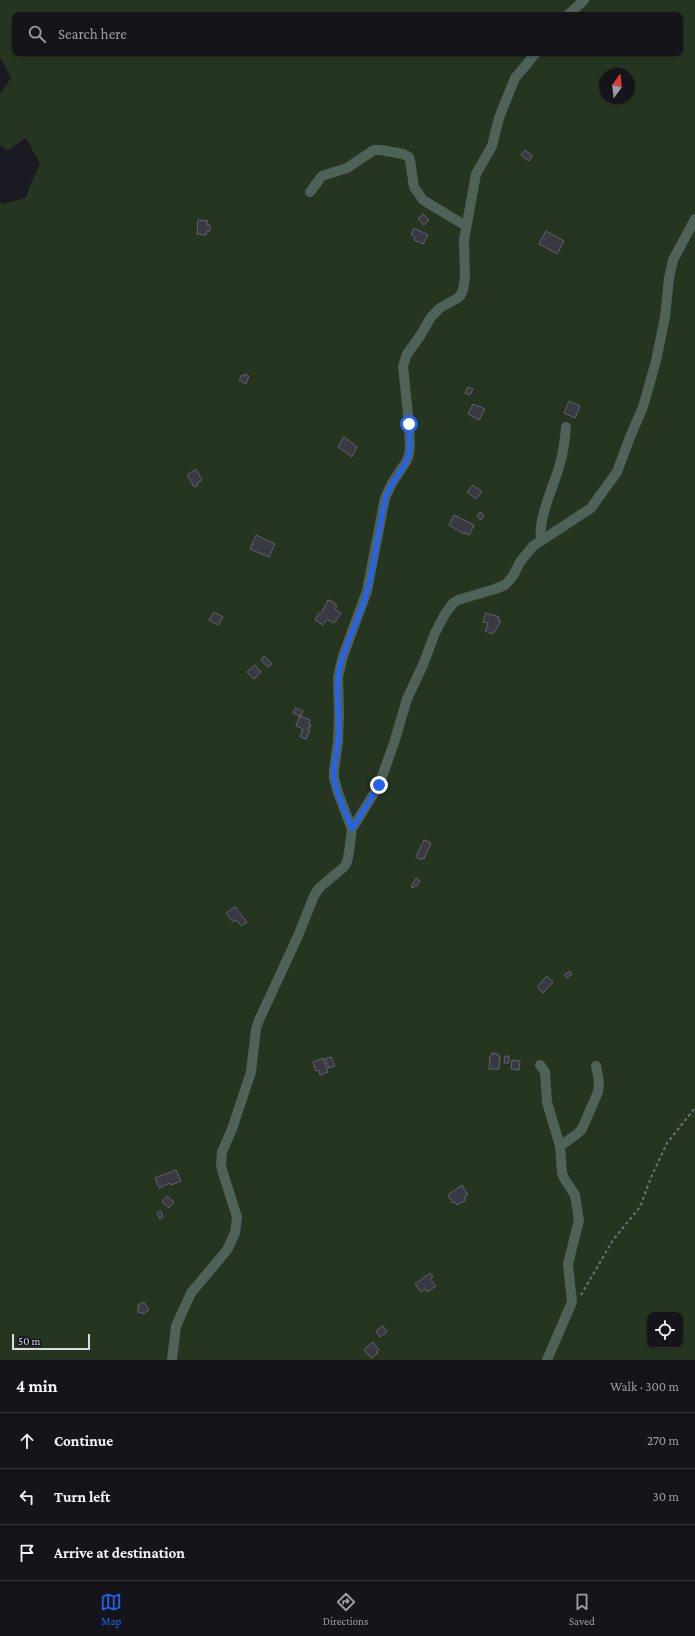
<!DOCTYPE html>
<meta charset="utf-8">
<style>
body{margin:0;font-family:"Crimson Pro",serif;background:#212127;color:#f1f3f6}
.controls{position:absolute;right:12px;bottom:12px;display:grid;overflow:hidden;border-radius:8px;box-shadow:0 1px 3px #0004}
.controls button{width:36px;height:36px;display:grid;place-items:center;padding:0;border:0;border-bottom:1px solid #333339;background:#14141a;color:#f1f3f6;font:20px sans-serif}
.compass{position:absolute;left:599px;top:68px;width:36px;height:36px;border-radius:50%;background:#14141a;box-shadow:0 1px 3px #0004;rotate:15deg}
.scale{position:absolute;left:12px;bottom:10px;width:78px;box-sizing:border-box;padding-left:4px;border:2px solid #d9dae0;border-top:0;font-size:11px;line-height:14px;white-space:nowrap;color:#d9dae0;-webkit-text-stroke:3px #11111a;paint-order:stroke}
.stop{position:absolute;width:12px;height:12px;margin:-9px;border:3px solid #2563eb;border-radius:50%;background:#fff}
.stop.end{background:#2563eb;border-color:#fff;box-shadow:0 1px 4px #0008}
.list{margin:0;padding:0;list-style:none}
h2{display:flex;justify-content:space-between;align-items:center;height:52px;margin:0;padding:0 16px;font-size:17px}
h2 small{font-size:13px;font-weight:400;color:#9d9ea2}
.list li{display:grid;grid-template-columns:26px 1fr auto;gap:12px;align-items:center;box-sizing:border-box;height:56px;padding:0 16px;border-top:1px solid #333339}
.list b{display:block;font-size:15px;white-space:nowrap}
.list em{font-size:13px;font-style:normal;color:#9d9ea2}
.icon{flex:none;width:22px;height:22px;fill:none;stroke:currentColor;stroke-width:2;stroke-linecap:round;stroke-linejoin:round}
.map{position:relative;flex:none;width:695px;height:1360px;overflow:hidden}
.search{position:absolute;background:#14141a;box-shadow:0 1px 3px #0004;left:12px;right:12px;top:12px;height:44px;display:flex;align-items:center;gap:10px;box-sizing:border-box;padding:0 14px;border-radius:8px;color:#9d9ea2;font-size:15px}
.sheet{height:220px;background:#14141a}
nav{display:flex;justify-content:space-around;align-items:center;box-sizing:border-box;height:56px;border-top:1px solid #333339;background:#14141a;font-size:11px;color:#9d9ea2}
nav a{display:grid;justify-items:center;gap:2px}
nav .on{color:#2563eb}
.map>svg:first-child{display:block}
.green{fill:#25351f;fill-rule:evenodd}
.building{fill:#383943;stroke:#61626d}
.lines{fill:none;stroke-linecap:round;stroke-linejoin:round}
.path{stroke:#717279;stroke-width:2;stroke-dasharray:3 3;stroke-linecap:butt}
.minor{stroke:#4f6257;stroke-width:10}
.route{stroke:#2563eb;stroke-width:5}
</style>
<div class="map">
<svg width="695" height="1360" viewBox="0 0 695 1360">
<rect width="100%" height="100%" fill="#1a1a23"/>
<path class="green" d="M0,0H695V1360H0V201L2,204L25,198L40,164L26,138L8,150L0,145V94L11,78L0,57ZM15,15H680V53H15ZM605,74H629V98H605ZM650,1315H680V1345H650Z"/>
<path class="building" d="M525,150L532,156L529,161L521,155Z
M423,214L429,220L424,225L418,219Z
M198,220L208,221L207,225H210V231H207L206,235L197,234Z
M414,228L428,235L423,244L414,240L415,237L411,235Z
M546,231L564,241L557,254L539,244Z
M245,374L249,376L246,384L239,380L242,375L244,376Z
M468,387L473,389L470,395L465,393Z
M569,401L580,406L575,418L564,413Z
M473,404L485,409L479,420L468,414Z
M344,437L357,447L352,457L338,447Z
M196,469L202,480L197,483L198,485L194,487L187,475Z
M473,485L482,492L476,499L467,492Z
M480,512L484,516L481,520L477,516Z
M454,515L474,525L469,535L465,533L464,534L449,525Z
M256,535L275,544L269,557L250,549Z
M328,600L335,603L334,604L337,606L335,609L341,613L334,623L327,619L323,625L315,620L319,613L321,614Z
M214,612L223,617L218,625L209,620Z
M486,613L499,617L498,620L501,621L493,634L485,631L488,623L483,622Z
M264,656L272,664L268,667L261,660Z
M255,665L261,672L254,679L247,672Z
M295,708L303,711L301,716L293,713Z
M300,716L310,720L309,724L311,725L310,728L308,727L307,729L310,730L306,739L300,737L303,729L296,726Z
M424,840L431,843L424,859L422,858L421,860L416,857Z
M416,878L420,881L417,886L415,885L413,888L411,887Z
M235,907L247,922L241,926L236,920L233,922L226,913Z
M570,971L572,974L567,978L564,975Z
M547,976L553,982L543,993L537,987Z
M492,1053L498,1054V1056H500L499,1069H489L490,1056H491Z
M505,1056H509V1063H504Z
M331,1057L335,1066L329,1068L325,1059Z
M323,1058L328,1072L320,1075L319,1070L316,1071L313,1062Z
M512,1060L520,1061L519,1070L511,1069Z
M176,1170L181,1181L171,1185L170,1183L159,1188L155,1178Z
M462,1185L468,1195L464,1197L466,1200L457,1205L455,1202L453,1203L448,1195Z
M167,1196L174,1202L169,1208L162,1202Z
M161,1211L163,1217L160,1219L157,1213Z
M430,1273L433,1277L430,1279L436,1286L427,1292L425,1289L421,1292L415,1284Z
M144,1302L149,1310L143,1314L142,1312L139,1313L137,1309L139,1308L138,1305Z
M383,1326L387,1332L380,1337L376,1331Z
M373,1342L379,1350L376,1352L378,1353L371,1358L364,1350Z"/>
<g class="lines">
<path class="path" d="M581,1295L613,1240L640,1207L652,1175L667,1143L695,1108"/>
<path class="minor" d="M568,15L584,0
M310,192L322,176L347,168L374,150H381L403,154L409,157L410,160L414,187L423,200L466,226
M541,540C538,518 553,488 559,467C563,454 565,441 566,427
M352,829L338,793L334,778V770L338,742L339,713L338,677L343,656L367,591L385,498L392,483L406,462L409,455L410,447L409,424L403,366L407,354L420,336L431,317L440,308L456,299L460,296L463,290L465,277L464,240L476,174L492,146L499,118L515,78L536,53
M540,1065L545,1072L547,1102L560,1146L562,1173L564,1178L575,1195L579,1220L568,1264L572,1302L547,1360
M560,1146L577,1134L582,1129L598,1092L599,1081L596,1066
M172,1360L176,1326L191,1293L227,1250L235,1233L237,1217L222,1170L221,1163L222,1152L232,1129L251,1072L256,1029L259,1020L298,936L314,896L319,888L344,867L347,862L349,852L352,829L379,785L394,743L407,699L423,665L435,633L445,614L453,603L458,600L495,589L505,585L513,576L520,562L533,546L591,508L617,472L630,437L643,407L656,361L665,317L669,278L673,260L695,219"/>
</g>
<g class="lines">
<path class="route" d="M379,785L352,829C346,812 336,795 334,778C333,765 337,754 338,741C341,717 334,690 340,666C347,640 360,617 367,592C375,562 378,530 385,500C389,482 405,471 409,454C411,445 409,434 409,424"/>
</g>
</svg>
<div class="controls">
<button><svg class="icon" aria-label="locate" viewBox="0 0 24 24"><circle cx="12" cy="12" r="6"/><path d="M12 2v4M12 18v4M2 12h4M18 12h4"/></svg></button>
</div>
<svg class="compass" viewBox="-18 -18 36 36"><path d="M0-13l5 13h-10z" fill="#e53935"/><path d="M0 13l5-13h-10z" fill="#9d9ea2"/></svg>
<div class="scale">50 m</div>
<div class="stop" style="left:409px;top:424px"></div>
<div class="stop end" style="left:379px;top:785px"></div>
<div class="search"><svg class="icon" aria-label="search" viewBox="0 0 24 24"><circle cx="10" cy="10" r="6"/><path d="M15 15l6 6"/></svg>Search here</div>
</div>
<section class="sheet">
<h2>4 min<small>Walk · 300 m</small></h2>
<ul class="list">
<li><svg class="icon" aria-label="ahead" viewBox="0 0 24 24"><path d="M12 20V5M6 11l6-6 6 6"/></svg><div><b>Continue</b></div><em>270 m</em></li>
<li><svg class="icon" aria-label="left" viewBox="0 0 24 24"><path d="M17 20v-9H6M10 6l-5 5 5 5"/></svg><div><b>Turn left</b></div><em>30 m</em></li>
<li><svg class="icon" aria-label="arrive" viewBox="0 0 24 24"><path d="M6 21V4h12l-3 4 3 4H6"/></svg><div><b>Arrive at destination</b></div></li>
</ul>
</section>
<nav>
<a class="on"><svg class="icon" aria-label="map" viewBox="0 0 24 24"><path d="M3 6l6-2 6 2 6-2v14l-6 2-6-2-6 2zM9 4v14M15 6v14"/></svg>Map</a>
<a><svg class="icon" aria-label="directions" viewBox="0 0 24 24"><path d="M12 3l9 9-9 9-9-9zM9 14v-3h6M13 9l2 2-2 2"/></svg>Directions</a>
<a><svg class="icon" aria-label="saved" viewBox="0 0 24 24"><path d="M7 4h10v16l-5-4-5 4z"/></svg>Saved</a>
</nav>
